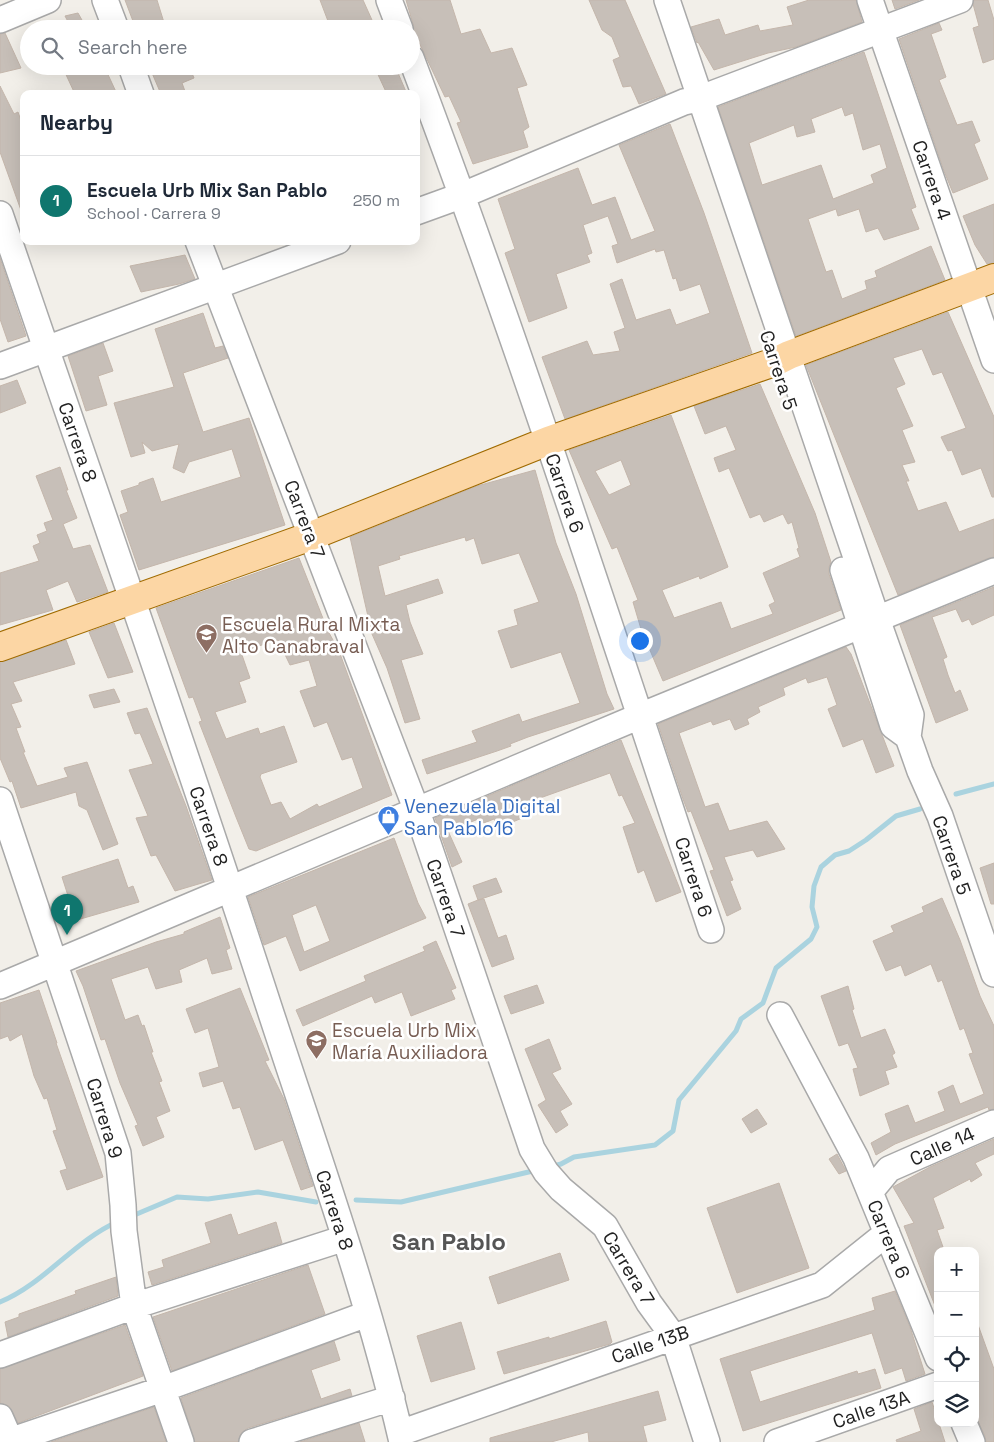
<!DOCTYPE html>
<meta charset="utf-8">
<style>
body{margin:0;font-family:"Space Grotesk",sans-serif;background:#f6f6f7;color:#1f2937}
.controls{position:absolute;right:15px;bottom:15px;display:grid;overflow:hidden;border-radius:10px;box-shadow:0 5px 20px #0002}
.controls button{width:45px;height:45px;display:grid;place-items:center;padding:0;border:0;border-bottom:1px solid #e0e1e3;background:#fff;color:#1f2937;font:25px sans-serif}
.you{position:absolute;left:639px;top:640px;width:18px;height:18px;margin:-12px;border:4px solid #fff;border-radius:50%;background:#1a73e8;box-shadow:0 0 0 8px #1a73e833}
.badge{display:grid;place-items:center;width:32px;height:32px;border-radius:50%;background:#0f766e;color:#fff;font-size:16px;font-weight:700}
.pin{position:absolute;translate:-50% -41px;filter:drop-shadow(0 1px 2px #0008)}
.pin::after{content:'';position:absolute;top:26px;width:18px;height:15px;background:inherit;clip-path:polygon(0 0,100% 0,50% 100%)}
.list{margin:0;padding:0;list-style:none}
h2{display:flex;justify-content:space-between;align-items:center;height:65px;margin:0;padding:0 20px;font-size:21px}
h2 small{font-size:16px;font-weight:400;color:#747a83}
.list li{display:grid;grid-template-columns:32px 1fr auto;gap:15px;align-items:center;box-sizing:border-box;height:90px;padding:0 20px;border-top:1px solid #e0e1e3}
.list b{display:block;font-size:19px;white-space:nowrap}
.list p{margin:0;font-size:16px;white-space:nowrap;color:#747a83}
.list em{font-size:16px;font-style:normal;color:#747a83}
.icon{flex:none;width:28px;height:28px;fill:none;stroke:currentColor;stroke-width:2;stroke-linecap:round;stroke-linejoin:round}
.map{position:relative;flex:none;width:994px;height:1442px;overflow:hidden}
.search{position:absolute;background:#fff;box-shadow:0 5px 20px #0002;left:20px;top:20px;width:400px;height:55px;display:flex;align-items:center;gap:12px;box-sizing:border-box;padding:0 18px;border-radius:28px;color:#747a83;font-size:19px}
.panel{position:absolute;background:#fff;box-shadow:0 5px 20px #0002;left:20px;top:90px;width:400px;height:155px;border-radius:10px}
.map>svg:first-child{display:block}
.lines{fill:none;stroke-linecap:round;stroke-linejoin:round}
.stream{stroke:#aad3df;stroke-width:5}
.building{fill:#c7bfb8;stroke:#c4b6ab;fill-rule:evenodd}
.minor-casing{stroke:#a9a9a9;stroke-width:28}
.major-casing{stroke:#a06b00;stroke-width:30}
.minor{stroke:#fff;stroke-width:25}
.major{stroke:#fcd6a4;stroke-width:28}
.labels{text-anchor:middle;stroke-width:5;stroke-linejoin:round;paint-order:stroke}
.street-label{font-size:19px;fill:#222;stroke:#fff}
.education-label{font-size:19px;fill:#785e54;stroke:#fff;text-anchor:start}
.shop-label{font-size:19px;fill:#366cbe;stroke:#fff;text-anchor:start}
.district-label{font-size:24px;font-weight:bold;fill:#555;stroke:#fff}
</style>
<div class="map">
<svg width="994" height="1442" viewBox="0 0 994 1442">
<rect width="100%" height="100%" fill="#f2efe9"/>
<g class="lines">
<path class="stream" d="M956,794L994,784
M550,1167L561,1164L574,1157L655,1145L673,1131L679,1100L736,1031L741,1019L763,1003L776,968L811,939L817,927L812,907L814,886L821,867L835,855L849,851L866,840L896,816L920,809
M356,1200L401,1202L537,1170
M132,1216L177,1197L208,1199L258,1192L316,1202
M0,1302C44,1284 74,1241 117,1222"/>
</g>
<path class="building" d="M125,0H157L166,29H136Z
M320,0H363L376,29H331Z
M406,0H450L461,34L480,29L491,53L512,48L527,85L517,88L529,127L523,131L528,147L473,164L457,123L461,122L449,96L445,97L414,32L413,24Z
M589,0H625L666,94L639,104L631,86L623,87L613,60L620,57L612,37L602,30Z
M809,0H856L862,22L796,47L768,53L714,70L698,42L697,43L691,27L719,19L725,35L758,25L760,31L793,25L787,7Z
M892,0H919L895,9Z
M974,0H988L994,20V59L983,63L973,28L979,26L973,4Z
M78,13L87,29H72L65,16Z
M939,23L942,30L931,34L946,77L939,80L957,125L972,121L980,141L974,144L988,179L953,193L944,171L899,39Z
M5,33L21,68L0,73V34Z
M864,52L916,207L911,209L919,229L884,240L878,228L866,232L859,209L838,216L836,209L808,219L826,272L832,270L842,299L867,289L865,281L877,277L875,271L931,246L945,280L796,336L718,107ZM842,107L845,116L853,113L863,150L880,144L887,168L871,175L874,183L833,199L821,165L762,185L749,143L794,125L797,137L815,132L811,119Z
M62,66H104L117,94H75Z
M149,66H189L194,78L182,83L186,94H161Z
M374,66H395L407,94H387Z
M0,86L14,114L18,112L24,129V213H22L0,152Z
M670,124L704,213L752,353L565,419L542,357L587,341L593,355L620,351L614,332L625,328L610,284L622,279L636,320L670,309L676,325L710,313L700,284L680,291L676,278L673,279L664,250L656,252L655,249L617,263L612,246L618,244L608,216L583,225L592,253L587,255L590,262L556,274L567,308L529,322L505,253L515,249L498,199L578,168L592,205L615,197L631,240L655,231L619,145Z
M994,204V263L987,264L975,245L963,216Z
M185,255L195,279L179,284L141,292L130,266Z
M0,258L26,336L8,342L0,319Z
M948,312L994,417V497H992L981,468L962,475L952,450L948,451L941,437L966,428L942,372L933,375L922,349L893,358L905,384L896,388L913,426L902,430L915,462L902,465L909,481H906L918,511L946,502L959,532L994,519V557L989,558L898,595L806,365Z
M203,313L215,348L223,346L228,358L183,373L203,432L249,418L285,525L139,570L120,515L128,512L121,491L139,485V483L153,478L161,502L241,477L232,449L189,462L184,473L173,468L179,444L152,451L142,442L145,453L131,457L114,403L174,387L155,329Z
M103,343L113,371L98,376L107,405L86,411L68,356Z
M17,380L26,403L0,413V386Z
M760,384L815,513L831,562L829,567V574L841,610L663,681L641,629L633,602L638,600L617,547L612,549L569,450L671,415L728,567L700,579L699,576L662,590L674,618L721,602L731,629L773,614L769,605L775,602L763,573L800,557L797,549L799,548L792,522L788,524L783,514L764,522L760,514L750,518L729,468L719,472L714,458L736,450L726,426L705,434L694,406ZM621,460L631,485L609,495L595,471Z
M60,467L68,490H66L77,518L63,524L73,549L90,545L108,592L77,602L68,581L46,590L53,610L0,625V573L39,561L33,546L40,543L37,535L47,531L44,523L53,520L36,476Z
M535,470L556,543L576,594L607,694L614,709L528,737L510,744L511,746L497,751L427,774L422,760L477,742L472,731L519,714L522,722L580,703L561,652L511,668L498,631L518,625L514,610L539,602L519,553L482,564L474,538L466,541L465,537L399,556L400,559L378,566L385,596L438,579L443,593L406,605L410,622L423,654L401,660L420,719L405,723L387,668L372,634L350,537L477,486Z
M299,558L328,631L339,651L392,795L256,851L249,849L236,817L199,722L202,721L193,697L189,698L156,608ZM278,640L290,665L309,660L317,686L300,691L314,727L327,722L342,760L352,757L363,788L319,807L317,804L290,819L281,802L271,805L260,777L261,774L297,762L284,726L260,734L258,728L226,739L215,712L246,702L239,682L250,678L242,655L253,651L252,648Z
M994,587V615L972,625L969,619L962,622L956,609L932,617L947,657L943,659L948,675L955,693L960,690L968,710L936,723L900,625Z
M114,623L133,672L108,678L89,632Z
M66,640L75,664L13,682L22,701L11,704L21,727L16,728L25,752H23L37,786L68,777L64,768L87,762L118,844L103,850L87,810L79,806L76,792L21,808L12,781L10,782L0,758V662Z
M846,647L851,654L894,766L876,773L863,739L843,747L828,709L837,705L827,677L808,683L806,678L783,688L785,695L758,707L760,712L747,719L749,724L735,730L730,719L713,725L711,721L679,733L705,807L718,803L729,831L767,821L785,849L757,857L753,850L724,857L733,880L730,881L741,909L727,916L710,871L714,870L691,811L688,812L683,799L658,724Z
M114,689L120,702L94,708L89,695Z
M147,708L186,806L212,880L175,891L156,855L151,856L136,818L148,816L129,770L153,764L140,733L135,734L127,713Z
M621,740L681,892L656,902L644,870L638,873L623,827L635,823L622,795L619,796L610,773L540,798L544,809L498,828L494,819L484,823L481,818L448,831L462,862L452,867L435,818Z
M394,838L418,903L426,918L300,971L286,936L264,945L248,897ZM316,905L330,941L304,952L292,915Z
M118,859L128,888L133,886L139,902L70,922L64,907L71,905L62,877Z
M994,863V904H991L980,868Z
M496,878L502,892L478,900L484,899L498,938L506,935L514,959L492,967L468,904L478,900L473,886Z
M942,898L960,940L980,996L994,1026V1109L989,1110L988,1107L965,1116L895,1144L876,1155L871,1143L891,1132L885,1114L908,1105L915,1123L945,1111L938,1092L953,1085L960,1104L984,1094L969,1054L973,1053L964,1028L960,1030L942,980L938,982L931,964L905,976L901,965L886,971L873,941L894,932L891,926L924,912L922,907Z
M220,917L230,948L226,950L232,969L212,974L207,958L179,970L182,982L156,989L148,967L111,979L125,1020L138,1015L142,1026L144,1025L153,1052H151L162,1081L159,1082L170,1111L156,1117L164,1137L143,1146L135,1126L138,1125L120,1083L105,1039L101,1040L83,986L76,971L156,942L184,934V932Z
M436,941L456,988L451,990L455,999L411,1016L402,992L375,1003L372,996L303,1026L296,1010L366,981L364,976L425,951L423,947Z
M537,985L544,1003L511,1014L504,996Z
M848,986L854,1009L852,1010L861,1038L885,1029L895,1053L892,1055L897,1067L885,1071L889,1084L860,1096L853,1069L858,1068L848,1043L839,1046L821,996Z
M240,988L269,1060L265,1061L284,1099L313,1186L301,1190L283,1140L255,1150L240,1107L233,1109L223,1081L203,1087L199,1073L219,1067L208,1028L195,1033L186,1009Z
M39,990L57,1043H56L103,1177L67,1190L60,1171L67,1169L53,1131L57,1130L47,1098L44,1099L34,1076L22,1034L10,1041L8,1036L0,1039V1003Z
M549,1039L561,1069L552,1073L572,1104L560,1111L568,1125L556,1133L538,1105L546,1100L525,1049Z
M757,1109L767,1124L751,1133L742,1119Z
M994,1139V1154L975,1163L982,1175L971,1182L970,1179L933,1198L944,1228L937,1230L943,1247L938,1249L937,1311L904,1226L914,1223L893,1187L930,1167Z
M837,1154L846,1171L839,1174L829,1159Z
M779,1183L809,1268L737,1293L707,1208Z
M231,1214L238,1235L276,1222L282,1243L152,1285L148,1272L164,1267L162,1260L211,1243L205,1223Z
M560,1253L569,1280L498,1304L489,1277Z
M308,1265L325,1314L172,1371L153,1317Z
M116,1277L118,1296L8,1337L5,1322L19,1317V1314L76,1294L75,1291Z
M895,1291L910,1327L925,1374L906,1381L902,1368L885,1374L872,1333L775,1363L750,1371L760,1402L857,1371L858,1374L875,1369L881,1388L743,1431L720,1359L875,1310L872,1298Z
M606,1321L612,1342L610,1344L504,1374L497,1352L549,1337V1339Z
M461,1322L475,1369L431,1382L417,1336Z
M977,1322L994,1369V1442H986L985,1436L975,1415V1323Z
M125,1325L143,1376L18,1423L9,1406L0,1403V1369Z
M334,1341L340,1360L311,1370L321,1399L350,1389L352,1396L248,1428L241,1433L238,1442H195L181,1398Z
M658,1391L666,1420L643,1426L647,1442H589L588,1432L551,1442H490V1438Z
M932,1402L945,1442H897L896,1440L921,1431L914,1409Z
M154,1407L166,1442H51Z
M359,1423L365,1442H300Z"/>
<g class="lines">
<defs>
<path id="minor" d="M105,0L116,29
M389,0L400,29
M667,0L877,619L911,715L908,737L920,771L940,816L994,974
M870,0L994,360
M0,20L48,0
M411,58C520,346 614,639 711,930
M131,66L141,94
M416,212L463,195L684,102L701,98L960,0
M0,214C90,478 183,742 269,1007C316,1151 368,1295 402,1442
M198,241L417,811L532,1149L546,1172L561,1189L605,1226L649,1303L673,1336L707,1442
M0,366L338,241
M843,570L893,726L908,737
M0,800L118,1153L123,1205L124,1231L134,1306L181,1442
M0,986L640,716L994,571
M780,1015L856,1158L938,1358
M870,1192L889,1169L994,1123
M0,1355L134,1306L345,1238
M0,1417L11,1442
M964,1423L972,1442
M400,1433L822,1285L887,1233
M6,1442L163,1389L367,1314
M252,1442L392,1398
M777,1442L938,1385"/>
<path id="major" d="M0,647L311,536L548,441L777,361L789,355L994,278"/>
</defs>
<use href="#minor" class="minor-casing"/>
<use href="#major" class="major-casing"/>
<use href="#minor" class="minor"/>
<use href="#major" class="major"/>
</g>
<defs>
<symbol id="school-pin" viewBox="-11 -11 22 30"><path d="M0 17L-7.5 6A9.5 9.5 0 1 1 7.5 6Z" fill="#8d6e63" stroke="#fff"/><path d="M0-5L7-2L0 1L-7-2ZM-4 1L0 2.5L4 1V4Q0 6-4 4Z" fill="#fff"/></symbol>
<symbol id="shop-pin" viewBox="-11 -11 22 30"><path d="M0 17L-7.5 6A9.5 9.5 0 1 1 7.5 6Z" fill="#3f7fe0" stroke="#fff"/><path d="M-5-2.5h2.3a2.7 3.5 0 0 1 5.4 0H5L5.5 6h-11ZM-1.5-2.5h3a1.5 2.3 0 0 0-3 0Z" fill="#fff"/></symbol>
</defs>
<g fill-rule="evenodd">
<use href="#school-pin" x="194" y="622" width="25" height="34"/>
<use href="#shop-pin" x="376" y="804" width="25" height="34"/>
<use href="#school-pin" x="304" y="1028" width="25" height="34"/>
</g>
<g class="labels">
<g class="street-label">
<text transform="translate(932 180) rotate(71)" y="7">Carrera 4</text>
<text transform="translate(779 370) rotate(72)" y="7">Carrera 5</text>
<text transform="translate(78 442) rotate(71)" y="7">Carrera 8</text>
<text transform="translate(565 493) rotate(71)" y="7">Carrera 6</text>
<text transform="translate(305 519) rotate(69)" y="7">Carrera 7</text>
<text transform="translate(209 826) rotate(71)" y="7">Carrera 8</text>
<text transform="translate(952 855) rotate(71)" y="7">Carrera 5</text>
<text transform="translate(694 877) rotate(72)" y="7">Carrera 6</text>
<text transform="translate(446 898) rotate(71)" y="7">Carrera 7</text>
<text transform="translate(105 1118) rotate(73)" y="7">Carrera 9</text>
<text transform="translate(942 1146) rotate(-24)" y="7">Calle 14</text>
<text transform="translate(335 1210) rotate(72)" y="7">Carrera 8</text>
<text transform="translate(889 1239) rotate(68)" y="7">Carrera 6</text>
<text transform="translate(629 1268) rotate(59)" y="7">Carrera 7</text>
<text transform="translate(650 1344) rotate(-19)" y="7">Calle 13B</text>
<text transform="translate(871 1409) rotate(-19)" y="7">Calle 13A</text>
</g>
<g class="education-label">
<text x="222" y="631">Escuela Rural Mixta<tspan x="222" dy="22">Alto Canabraval</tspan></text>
<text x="332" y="1037">Escuela Urb Mix<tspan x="332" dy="22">María Auxiliadora</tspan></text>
</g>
<g class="shop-label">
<text x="404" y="813">Venezuela Digital<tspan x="404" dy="22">San Pablo16</tspan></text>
</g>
<g class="district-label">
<text x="449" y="1250">San Pablo</text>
</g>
</g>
</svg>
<div class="controls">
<button>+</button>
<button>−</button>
<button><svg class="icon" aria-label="locate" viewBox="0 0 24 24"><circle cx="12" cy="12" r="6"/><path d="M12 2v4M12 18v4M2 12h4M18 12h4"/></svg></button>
<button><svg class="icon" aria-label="layers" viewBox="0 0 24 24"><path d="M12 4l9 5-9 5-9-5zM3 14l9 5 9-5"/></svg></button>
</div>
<div class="you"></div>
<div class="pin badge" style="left:67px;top:935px">1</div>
<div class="search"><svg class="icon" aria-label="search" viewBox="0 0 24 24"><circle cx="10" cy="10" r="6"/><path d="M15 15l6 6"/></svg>Search here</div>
<section class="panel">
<h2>Nearby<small></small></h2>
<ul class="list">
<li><span class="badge">1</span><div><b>Escuela Urb Mix San Pablo</b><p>School · Carrera 9</p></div><em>250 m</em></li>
</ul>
</section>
</div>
